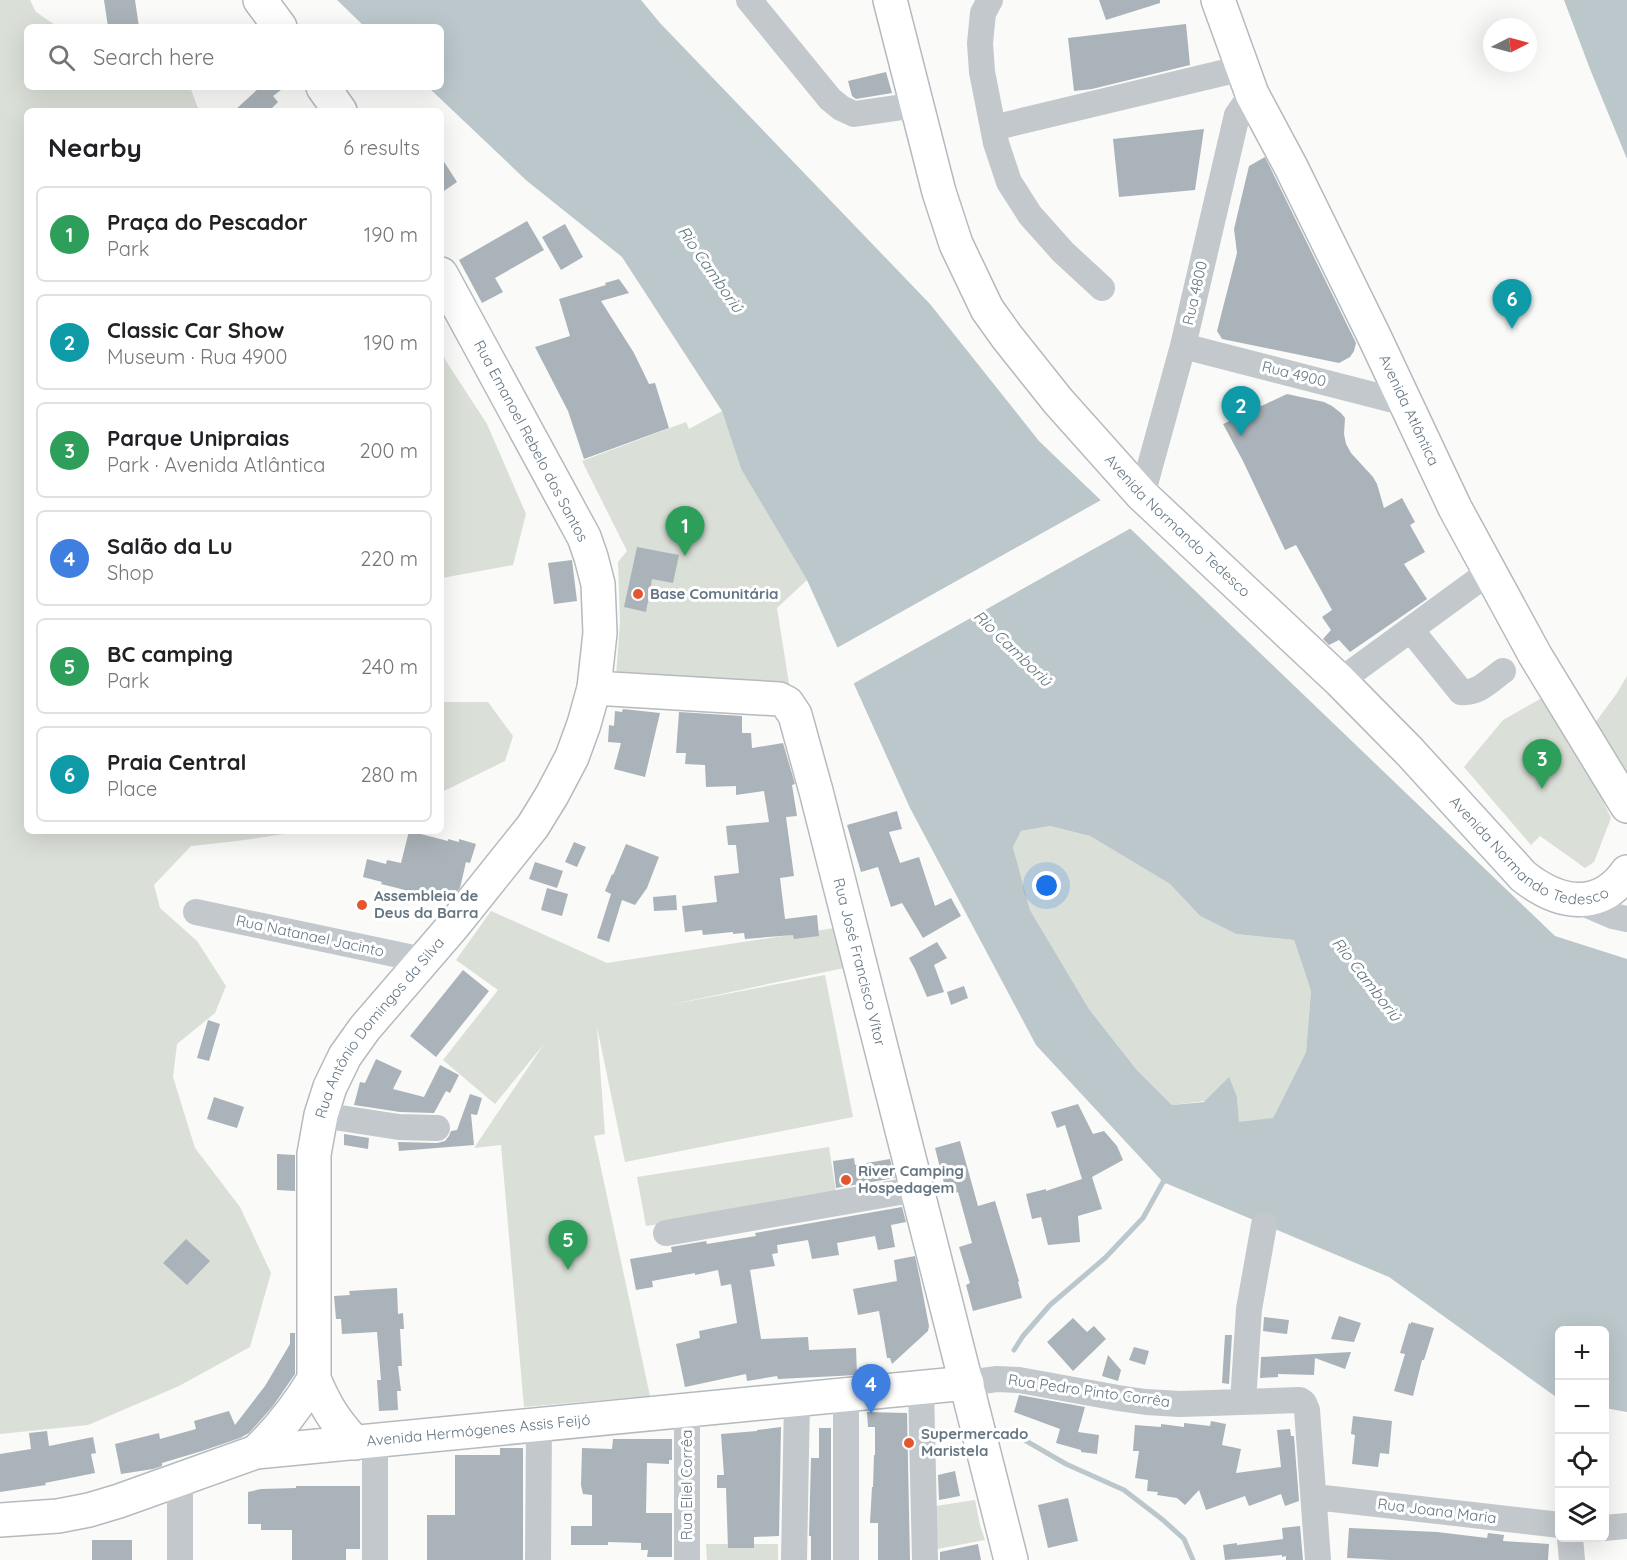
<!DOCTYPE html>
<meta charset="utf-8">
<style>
body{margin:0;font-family:Quicksand,sans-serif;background:#f6f6f6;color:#202124}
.controls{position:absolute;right:18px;bottom:18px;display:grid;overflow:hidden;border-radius:9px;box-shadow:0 6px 24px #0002}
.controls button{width:54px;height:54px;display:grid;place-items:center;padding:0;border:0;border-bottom:2px solid #e0e0e0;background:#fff;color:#202124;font:30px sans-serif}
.compass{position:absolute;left:1483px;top:18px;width:54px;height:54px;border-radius:50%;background:#fff;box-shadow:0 6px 24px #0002;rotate:84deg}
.you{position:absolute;left:1047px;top:886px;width:21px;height:21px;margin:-15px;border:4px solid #fff;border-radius:50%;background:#1a73e8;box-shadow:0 0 0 9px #1a73e833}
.badge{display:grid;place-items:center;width:39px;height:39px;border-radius:50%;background:#b45309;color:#fff;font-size:20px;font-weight:700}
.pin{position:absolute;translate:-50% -50px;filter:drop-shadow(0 2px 3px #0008)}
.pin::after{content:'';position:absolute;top:32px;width:21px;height:18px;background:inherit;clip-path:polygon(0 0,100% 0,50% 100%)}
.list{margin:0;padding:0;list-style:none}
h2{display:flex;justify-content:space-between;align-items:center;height:78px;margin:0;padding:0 24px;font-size:26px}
h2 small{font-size:20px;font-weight:400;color:#757577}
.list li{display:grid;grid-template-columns:39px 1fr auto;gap:18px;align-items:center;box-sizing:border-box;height:96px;margin:0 12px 12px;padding:0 12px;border:2px solid #e0e0e0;border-radius:9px}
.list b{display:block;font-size:22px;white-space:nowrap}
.list p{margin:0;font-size:20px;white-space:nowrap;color:#757577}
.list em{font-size:20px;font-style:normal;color:#757577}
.icon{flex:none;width:33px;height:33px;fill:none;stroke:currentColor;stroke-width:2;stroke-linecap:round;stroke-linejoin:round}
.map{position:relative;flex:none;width:1627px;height:1560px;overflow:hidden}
.search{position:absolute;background:#fff;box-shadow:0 6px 24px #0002;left:24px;top:24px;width:420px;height:66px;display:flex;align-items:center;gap:15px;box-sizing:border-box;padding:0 21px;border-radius:9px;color:#757577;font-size:22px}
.panel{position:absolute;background:#fff;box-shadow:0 6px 24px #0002;left:24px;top:108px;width:420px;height:726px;border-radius:9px}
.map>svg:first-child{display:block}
.green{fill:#dadfd7}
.water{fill:#bbc7cb;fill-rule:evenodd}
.pier{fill:#fafaf8}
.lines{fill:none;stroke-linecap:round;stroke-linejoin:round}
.stream{stroke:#bbc7cb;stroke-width:5}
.building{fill:#aab3b9}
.major-casing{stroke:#b5babe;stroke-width:36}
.minor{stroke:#c3c8cc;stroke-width:26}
.major{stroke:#fff;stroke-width:33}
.poi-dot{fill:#e4572e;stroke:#fff;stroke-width:2}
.labels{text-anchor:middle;stroke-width:6;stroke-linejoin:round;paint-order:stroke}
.street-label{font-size:15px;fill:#657683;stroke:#fff}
.poi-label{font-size:15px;font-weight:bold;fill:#657683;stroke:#fff;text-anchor:start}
.water-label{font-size:16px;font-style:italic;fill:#60757c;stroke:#fff}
</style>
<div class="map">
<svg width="1627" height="1560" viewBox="0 0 1627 1560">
<rect width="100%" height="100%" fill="#fafaf8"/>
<path class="green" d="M0,0H30L36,12L58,27H27V87H190L199,111H27V831H304L237,841L191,846L154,885L160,908L197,941L226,986L215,1013L177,1044L173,1077L195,1148L240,1207L271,1273L250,1347L179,1386L88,1425L0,1434Z
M441,350L446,361L487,424L526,514L513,565L442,578Z
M722,411L741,469L807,580L777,608L790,690L616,676L620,622L618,562L627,551L582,461L686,422L689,429Z
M1627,676V778L1595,723L1617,693Z
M1547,695L1604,780L1601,797L1611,818L1594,862L1585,868L1540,836L1531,845L1464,767L1503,720Z
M441,702H488L513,736L505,761L450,788L441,792Z
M1050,826L1090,836L1170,884L1200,916L1236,934L1294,940L1311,991L1306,1052L1273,1118L1239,1123L1237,1097L1172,1105L1136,1069L1089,1009L1030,910L1013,847L1021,831Z
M491,911L607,963L841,927L849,967L669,1005L825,975L853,1117L625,1162L597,1027L605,1134L594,1136L650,1396L524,1407L501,1145L474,1148L544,1044L495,1104L443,1060L498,990L456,960Z
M829,1147L837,1199L646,1226L637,1177Z
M975,1500L980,1525L985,1540L932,1550L929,1507Z
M706,1544H778V1560H707Z"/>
<path class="water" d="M337,0H641L660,23L930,304L1039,441L1555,936L1627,959V1412L1605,1408L1604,1330H1560L1559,1399L1389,1277L1163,1182L1036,1045L910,808L807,580L741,469L722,411L622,257L527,181L428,87H441V27H365ZM1050,826L1090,836L1170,884L1200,916L1236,934L1294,940L1311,991L1306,1052L1273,1118L1239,1122L1237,1097L1229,1077L1204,1102L1172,1105L1136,1069L1089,1009L1030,910L1013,847L1021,831Z
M1564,0H1627V159L1590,69Z"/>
<path class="pier" d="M1103,499L1133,527L851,685L835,649Z"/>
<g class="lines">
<path class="stream" d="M1014,1350L1023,1336L1050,1305L1105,1258L1143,1218L1163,1182L1168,1180
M1014,1434L1066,1464L1124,1490L1163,1520L1184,1539L1193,1560"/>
</g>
<path class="building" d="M104,0H135L139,27H108Z
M1099,0H1160V3L1106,20Z
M1186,24L1190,65L1092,89L1074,91L1068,38Z
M886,72L892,93L856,99L852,96L848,81Z
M260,87H285L273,96L278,102L269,111H234Z
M1204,129L1195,190L1119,197L1113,139Z
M441,157L457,182L441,193Z
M1265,157L1356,343L1354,351L1350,357L1339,363L1222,339L1217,331L1237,253L1234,229L1249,166Z
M527,221L544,250L495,278L503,292L482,303L459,260Z
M565,224L583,257L561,270L542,237Z
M619,279L629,293L601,301L634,353L649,384L655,383L669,428L584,459L568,411L535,347L570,336L559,299L606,285L605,283Z
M1287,394L1324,402L1332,406L1341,413L1345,418L1344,434L1346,444L1351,453L1373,477L1377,484L1384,508L1402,498L1415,522L1410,525L1425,552L1404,564L1427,599L1350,652L1339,640L1329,645L1323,639L1331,630L1322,617L1332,610L1296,545L1285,550L1243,461L1223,424Z
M637,547L679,555L673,583L652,579L646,612L624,607Z
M572,560L577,601L554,604L548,563Z
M623,709L660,713L645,777L614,769L621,743L608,742L609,725L614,726L615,711L622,712Z
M679,712L742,716V733H751L752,748L783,743L795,784L792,785L797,816L786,817L794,876L780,878L785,919L817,915L819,936L794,939L793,935L745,939L744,933L733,934V932L703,935L702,930L685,932L682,906L717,902L714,876L739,873L736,845H728L726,826L769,822L764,791L736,795V786L706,787L705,765L685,764L686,753H676Z
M897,811L902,829L889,832L900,863L919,857L935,906L951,898L961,916L923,938L902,903L891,907L878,867L861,872L847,825Z
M409,831L448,841V839L459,842V839L476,844L470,863L466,862L460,888L451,898L418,890L417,893L381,884L382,882L363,877L367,859L386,864L387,860L401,863Z
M574,842L586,847L577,867L565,862Z
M626,844L659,857L647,888L635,905L622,900L609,942L597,938L611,894L605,891L612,874L613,875Z
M535,862L563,871L557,888L529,879Z
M547,888L568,894L562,916L541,910Z
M676,895L677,910L654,911L653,897Z
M937,942L947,958L934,965L944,992L927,997L915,969L909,958Z
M463,970L489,991L436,1057L410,1036Z
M964,986L968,998L951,1005L947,992Z
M208,1020L220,1024L209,1061L197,1058Z
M376,1059L402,1071L393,1089L424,1097L440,1065L459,1075L450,1093L446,1091L434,1113L400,1112L354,1105L360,1082L365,1083Z
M470,1094L482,1098L477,1115L471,1114L474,1145L399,1151L398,1142L437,1143L445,1141L449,1136L451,1131L457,1130Z
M214,1097L244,1107L237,1128L207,1119Z
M1078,1104L1093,1134L1104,1131L1117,1146L1123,1160L1092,1177L1102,1209L1078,1216L1080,1242L1048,1245L1041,1217L1032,1219L1026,1194L1046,1189V1191L1082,1179L1065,1125L1057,1128L1051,1112Z
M344,1134L369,1138L368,1149L344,1145Z
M960,1141L978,1206L995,1201L1019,1281L1018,1282L1022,1298L973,1311L966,1285L970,1283L959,1247L972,1243L958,1192L947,1195L935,1148Z
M277,1154L295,1155V1191L277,1190Z
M854,1158L855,1165L890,1159L895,1178L836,1188L833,1161Z
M902,1207L906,1222L891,1225L895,1247L878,1250L875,1236L837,1243L839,1255L812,1259L808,1240L777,1245L778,1253L772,1254L775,1266L750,1270L761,1339L808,1337L809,1350L856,1348L857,1375L778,1379L777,1376L747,1381L746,1374L685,1387L676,1344L700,1338L699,1331L737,1323L731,1284L721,1286L718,1270L695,1275V1273L652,1281L653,1287L636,1290L630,1259L672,1252L671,1247L706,1241L707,1244L756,1236L755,1233Z
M186,1239L210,1261L187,1285L163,1263Z
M915,1256L920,1279L929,1326L928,1331L892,1364L890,1358H887L879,1311L858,1315L853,1289L897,1281L894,1260Z
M397,1288L398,1314L403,1313L404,1329H400L402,1366H398L401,1391H397L398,1410L379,1411L377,1380H381L377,1332L342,1334L341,1319H336L334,1296L350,1295L349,1291Z
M1339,1316L1361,1323L1354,1342L1331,1339Z
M1264,1317L1289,1320L1287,1334L1263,1331Z
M1073,1318L1087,1332L1094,1326L1106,1339L1073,1371L1047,1342Z
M1411,1322L1434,1328L1424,1360H1422L1413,1396L1394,1391L1405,1354L1400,1353L1409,1323L1411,1324Z
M290,1333H295V1374L273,1406L249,1433L240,1438L202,1451L162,1463V1466L153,1469L121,1474L115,1444L159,1433L160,1439L196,1429L194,1421L229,1411L235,1425L265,1386L290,1344Z
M1225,1335H1232L1229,1384L1222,1383Z
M1134,1347L1149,1351L1145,1365L1129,1360Z
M1351,1352L1345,1369L1315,1358L1314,1375L1278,1374V1377L1260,1378L1261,1357Z
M1108,1355L1121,1370L1118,1381L1102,1376Z
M1019,1395L1085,1407L1078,1432L1099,1435L1097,1454L1081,1452V1450L1056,1443L1060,1429L1014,1412Z
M867,1412L907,1413L910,1560H878V1523H870L872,1487H873L874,1455H875V1427H868Z
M1353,1416L1392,1421L1389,1454L1380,1453L1378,1467L1352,1464L1355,1435L1351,1434Z
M1211,1421L1226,1424L1222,1445L1241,1449L1236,1473L1281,1467L1277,1430L1290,1429L1291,1436H1294L1299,1501L1285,1506L1281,1494L1249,1506L1245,1496L1206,1510L1199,1490L1185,1505L1177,1498L1157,1495L1158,1492L1147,1491L1148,1480L1135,1478L1139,1451H1133L1135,1425L1161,1427V1424L1184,1427V1423L1210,1426Z
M781,1427L779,1536L754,1537V1548H728L726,1488H717V1475H724L721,1434L757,1431V1430Z
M819,1428H831V1560H811V1536H809L811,1458H819Z
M47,1431L49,1446L93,1437L96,1453L91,1454L95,1473L45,1483L46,1485L0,1492V1454L31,1449L29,1433Z
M613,1439H672V1460H669V1464L647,1463L646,1513H672V1557H647L648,1550H641V1543L608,1542V1545H571V1526H592V1495L583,1494L581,1485L582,1448L612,1449Z
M500,1448H523V1560H427V1515H455V1455H500Z
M955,1471L960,1496L939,1500L938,1475Z
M296,1486H360V1549H346V1560H292V1530H261V1524H248V1492L261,1489L296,1488Z
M1068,1498L1078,1541L1048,1548L1038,1505Z
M1300,1526L1303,1560H1286V1556L1282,1557V1555L1225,1560L1223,1545L1237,1543V1545L1283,1539L1282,1528Z
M1349,1528L1437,1532L1487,1538L1488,1533L1504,1535L1503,1541L1549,1544L1548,1560H1389L1347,1558Z
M92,1540H132V1560H92Z
M978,1544L981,1560H940V1552Z"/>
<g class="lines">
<defs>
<g id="major">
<path d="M260,0L280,27"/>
<path id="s1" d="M890,0L939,192L956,244L987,309L1007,337L1058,401L1142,495L1340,681L1410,752L1523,876C1558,904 1599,912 1627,872"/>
<path id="s2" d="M1218,0L1252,94L1291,167L1374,336L1455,508L1535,655L1627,806"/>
<path d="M323,87L340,111"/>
<path id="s3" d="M594,688L779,699L787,703L795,715L816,791L1011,1560"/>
<path id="s4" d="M355,1443C334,1420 326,1407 314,1379V1154L321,1115L330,1087L345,1056L365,1028L453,926L533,826L552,795L572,757L584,724L594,688L600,633L598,584L591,557L584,537L441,274"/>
<path d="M256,1452C280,1429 297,1407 314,1379"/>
<path id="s5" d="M0,1520L58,1516L89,1510L119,1501L256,1452L967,1383"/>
</g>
</defs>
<use href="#major" class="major-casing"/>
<path class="minor" d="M749,0L830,99L841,108L854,114L917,105
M990,0L983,13L980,43L982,72L996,143L1009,182L1030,215L1063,252L1102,288
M993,128L1243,68
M1183,346L1405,403
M1142,495L1183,346L1237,115L1252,94
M1411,630L1461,692C1478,694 1489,681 1503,671
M1340,681L1489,572
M1576,900L1613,916L1627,919
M196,912L423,960
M321,1115L399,1127L437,1128
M666,1233L917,1189
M967,1383L997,1379L1019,1380L1118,1398L1146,1402L1180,1404L1300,1400L1304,1403L1307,1410L1318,1560
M921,1388L925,1560
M846,1395V1560
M1243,1402L1249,1309L1264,1225
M687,1411V1560
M180,1479V1560
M1315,1497L1560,1525
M1604,1528L1627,1526
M1570,1538L1572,1560
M375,1560V1441
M538,1560L539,1425
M794,1560L797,1400"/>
<use href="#major" class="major"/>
</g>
<g class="poi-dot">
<circle cx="638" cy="594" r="6"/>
<circle cx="362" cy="905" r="6"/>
<circle cx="846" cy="1180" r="6"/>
<circle cx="909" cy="1443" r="6"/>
</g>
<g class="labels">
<g class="street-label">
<text transform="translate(1195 293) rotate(-77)" y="5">Rua 4800</text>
<text transform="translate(1294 374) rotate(14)" y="5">Rua 4900</text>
<text dy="5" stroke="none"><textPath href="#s2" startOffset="453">Avenida Atlântica</textPath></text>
<text transform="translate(531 441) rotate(62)" y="5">Rua Emanoel Rebelo dos Santos</text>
<text dy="5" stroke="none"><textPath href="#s1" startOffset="614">Avenida Normando Tedesco</textPath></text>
<text dy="5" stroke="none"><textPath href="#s1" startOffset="1100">Avenida Normando Tedesco</textPath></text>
<text transform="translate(310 936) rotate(12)" y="5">Rua Natanael Jacinto</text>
<text dy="5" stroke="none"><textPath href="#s3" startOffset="464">Rua José Francisco Vítor</textPath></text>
<text dy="5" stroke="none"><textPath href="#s4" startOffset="447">Rua Antônio Domingos da Silva</textPath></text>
<text transform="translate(1089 1391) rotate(8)" y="5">Rua Pedro Pinto Corrêa</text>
<text dy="5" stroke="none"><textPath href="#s5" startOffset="490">Avenida Hermógenes Assis Feijó</textPath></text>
<text transform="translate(687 1485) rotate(-90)" y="5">Rua Eliel Corrêa</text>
<text transform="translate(1437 1511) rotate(7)" y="5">Rua Joana Maria</text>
</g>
<g class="poi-label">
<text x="650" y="599">Base Comunitária</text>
<text x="374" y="901">Assembleia de<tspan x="374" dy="17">Deus da Barra</tspan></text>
<text x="858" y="1176">River Camping<tspan x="858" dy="17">Hospedagem</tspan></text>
<text x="921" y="1439">Supermercado<tspan x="921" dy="17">Maristela</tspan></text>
</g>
<g class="water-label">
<text transform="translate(711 269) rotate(55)" y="6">Rio Camboriú</text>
<text transform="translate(1013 648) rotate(44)" y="6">Rio Camboriú</text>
<text transform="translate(1367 979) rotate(52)" y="6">Rio Camboriú</text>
</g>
</g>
</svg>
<div class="controls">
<button>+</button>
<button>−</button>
<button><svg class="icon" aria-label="locate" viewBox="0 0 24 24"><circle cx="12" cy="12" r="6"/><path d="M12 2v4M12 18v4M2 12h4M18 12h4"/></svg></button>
<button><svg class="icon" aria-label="layers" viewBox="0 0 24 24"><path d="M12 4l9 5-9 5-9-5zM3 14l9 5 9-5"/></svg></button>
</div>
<svg class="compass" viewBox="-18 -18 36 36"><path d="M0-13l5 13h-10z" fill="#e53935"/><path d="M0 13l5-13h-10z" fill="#757577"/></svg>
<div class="you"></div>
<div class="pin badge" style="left:685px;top:556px;background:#2e9e5b">1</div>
<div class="pin badge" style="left:1241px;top:436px;background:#0f9aa8">2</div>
<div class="pin badge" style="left:1542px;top:789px;background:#2e9e5b">3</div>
<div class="pin badge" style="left:871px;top:1414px;background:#3f7fe0">4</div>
<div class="pin badge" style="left:568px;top:1270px;background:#2e9e5b">5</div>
<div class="pin badge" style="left:1512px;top:329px;background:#0f9aa8">6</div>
<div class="search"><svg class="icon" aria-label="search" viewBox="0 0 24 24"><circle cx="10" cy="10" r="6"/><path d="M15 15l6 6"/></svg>Search here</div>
<section class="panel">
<h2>Nearby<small>6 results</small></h2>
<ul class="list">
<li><span class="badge" style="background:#2e9e5b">1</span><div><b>Praça do Pescador</b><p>Park</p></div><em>190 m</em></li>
<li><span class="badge" style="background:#0f9aa8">2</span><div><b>Classic Car Show</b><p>Museum · Rua 4900</p></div><em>190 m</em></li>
<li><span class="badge" style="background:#2e9e5b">3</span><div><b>Parque Unipraias</b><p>Park · Avenida Atlântica</p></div><em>200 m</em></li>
<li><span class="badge" style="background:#3f7fe0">4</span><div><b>Salão da Lu</b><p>Shop</p></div><em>220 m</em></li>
<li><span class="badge" style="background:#2e9e5b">5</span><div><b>BC camping</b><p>Park</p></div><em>240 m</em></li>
<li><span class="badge" style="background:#0f9aa8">6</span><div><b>Praia Central</b><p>Place</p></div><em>280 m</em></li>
</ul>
</section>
</div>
